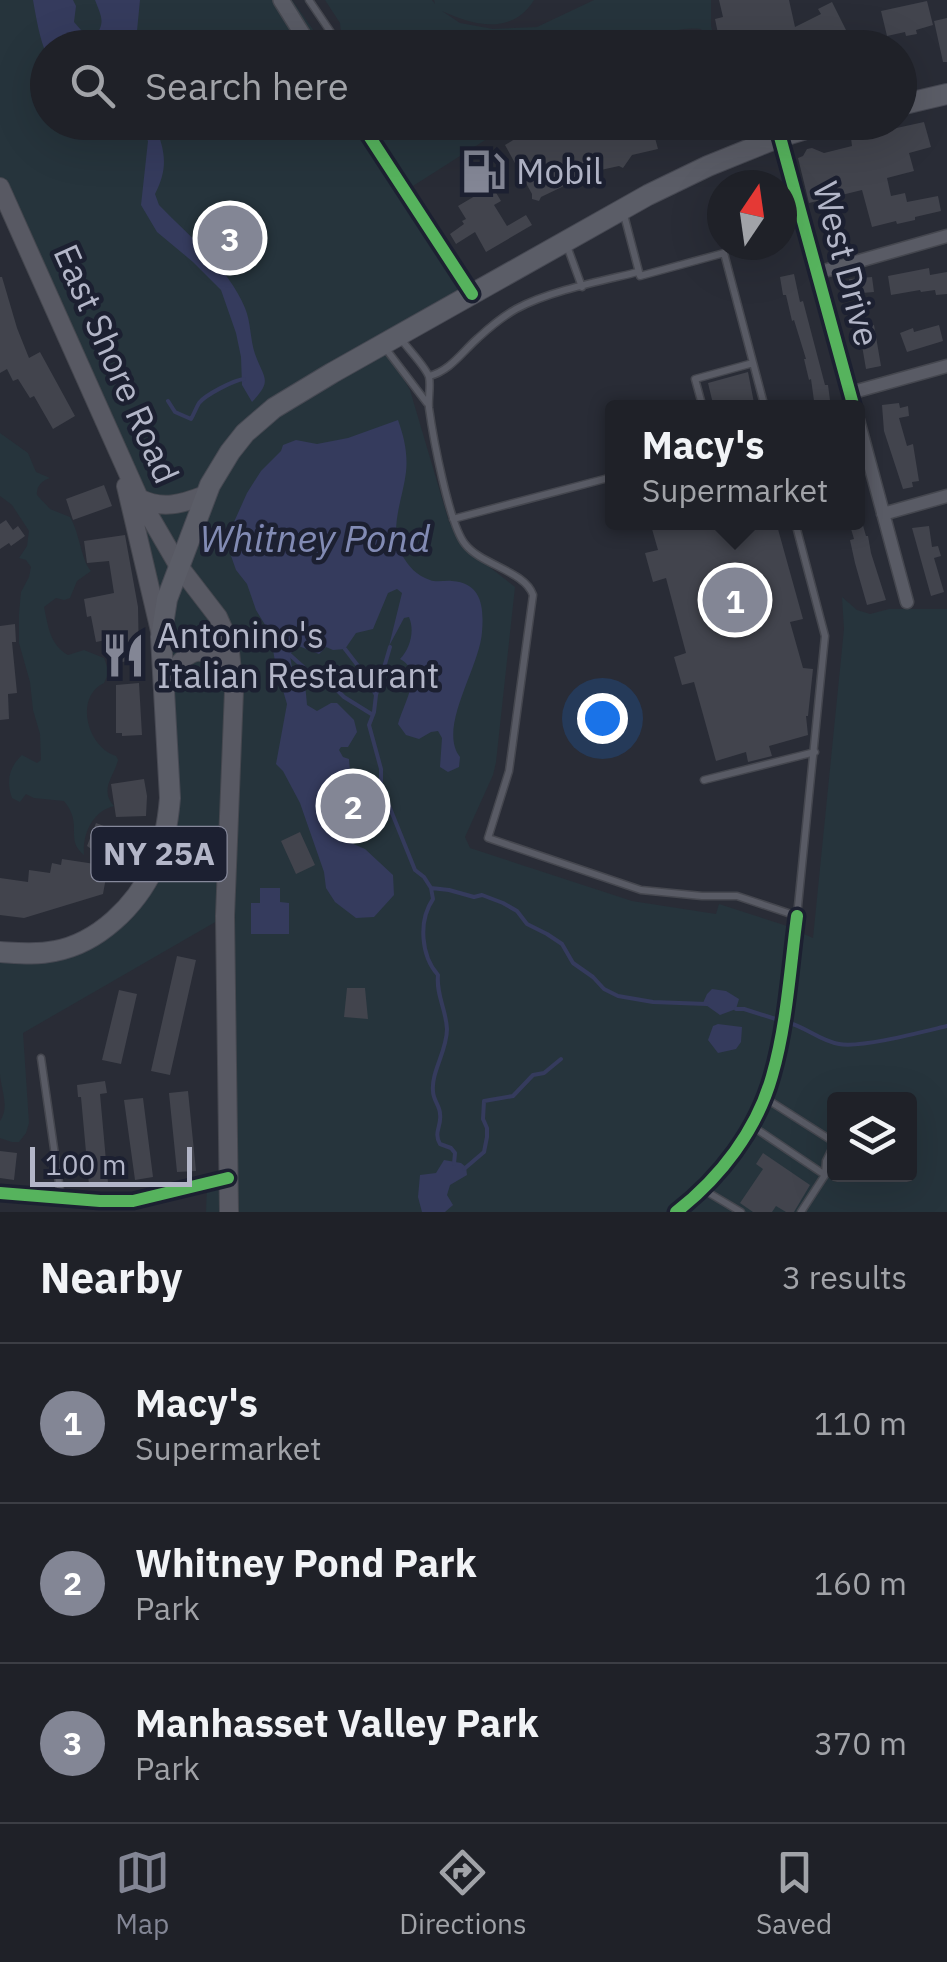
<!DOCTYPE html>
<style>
body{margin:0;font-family:"IBM Plex Sans",sans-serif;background:#2c2e34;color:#f1f3f6}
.controls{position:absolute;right:30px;bottom:30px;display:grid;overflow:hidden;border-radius:10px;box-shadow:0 10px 40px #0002}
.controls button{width:90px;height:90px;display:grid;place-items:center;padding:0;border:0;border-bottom:2px solid #3c3e45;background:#1f2128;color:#f1f3f6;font:50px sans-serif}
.compass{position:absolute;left:707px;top:170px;width:90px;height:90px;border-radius:50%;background:#1f2128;box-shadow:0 10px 40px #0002;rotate:13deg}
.scale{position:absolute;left:30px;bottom:25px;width:162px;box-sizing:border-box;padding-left:10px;border:5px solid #b3b6c8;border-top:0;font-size:28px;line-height:35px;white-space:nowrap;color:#b3b6c8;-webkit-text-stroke:8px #1c2031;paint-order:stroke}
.you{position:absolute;left:602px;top:718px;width:35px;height:35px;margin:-25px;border:8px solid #fff;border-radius:50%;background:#1a73e8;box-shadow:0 0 0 15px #1a73e833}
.badge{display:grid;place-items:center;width:65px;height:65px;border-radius:50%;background:#838695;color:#fff;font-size:32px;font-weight:700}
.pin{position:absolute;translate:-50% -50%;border:5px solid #fff;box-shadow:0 2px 10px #0006}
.popup{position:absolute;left:605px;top:400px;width:260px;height:130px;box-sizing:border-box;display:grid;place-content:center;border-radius:10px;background:#1f2128;filter:drop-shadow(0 2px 8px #0005);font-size:32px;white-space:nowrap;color:#a1a3a8}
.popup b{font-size:38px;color:#f1f3f6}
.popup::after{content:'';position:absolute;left:50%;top:100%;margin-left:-20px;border:20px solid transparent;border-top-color:#1f2128}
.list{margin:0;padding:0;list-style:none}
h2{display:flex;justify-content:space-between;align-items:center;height:130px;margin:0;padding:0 40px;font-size:42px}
h2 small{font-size:32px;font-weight:400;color:#a1a3a8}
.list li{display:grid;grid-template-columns:65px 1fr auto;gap:30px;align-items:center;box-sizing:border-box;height:160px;padding:0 40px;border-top:2px solid #3c3e45}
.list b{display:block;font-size:38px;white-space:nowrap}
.list p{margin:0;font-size:32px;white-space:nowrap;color:#a1a3a8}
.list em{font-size:32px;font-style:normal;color:#a1a3a8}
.icon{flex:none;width:55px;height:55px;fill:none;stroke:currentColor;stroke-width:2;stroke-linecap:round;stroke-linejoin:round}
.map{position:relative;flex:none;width:947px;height:1212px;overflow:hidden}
.search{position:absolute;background:#1f2128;box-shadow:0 10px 40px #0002;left:30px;right:30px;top:30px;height:110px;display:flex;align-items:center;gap:25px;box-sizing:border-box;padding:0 35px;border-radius:55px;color:#a1a3a8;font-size:38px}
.sheet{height:610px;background:#1f2128}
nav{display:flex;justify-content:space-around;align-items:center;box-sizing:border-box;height:140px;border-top:2px solid #3c3e45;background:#1f2128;font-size:28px;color:#a1a3a8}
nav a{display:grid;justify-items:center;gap:5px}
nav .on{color:#838695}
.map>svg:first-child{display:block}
.green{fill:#26343c;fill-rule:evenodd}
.water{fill:#353b5d}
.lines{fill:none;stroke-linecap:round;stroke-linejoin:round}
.stream{stroke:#353b5d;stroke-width:4}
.building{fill:#42444d}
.service-casing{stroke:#45474f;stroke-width:9}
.minor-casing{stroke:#45474f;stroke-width:15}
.tertiary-casing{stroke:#45474f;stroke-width:18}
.secondary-casing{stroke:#45474f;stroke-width:20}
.primary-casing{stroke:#474953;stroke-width:22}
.service{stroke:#595b65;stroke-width:6}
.minor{stroke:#595b65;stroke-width:12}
.tertiary{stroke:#595b65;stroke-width:15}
.secondary{stroke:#585963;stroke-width:18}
.primary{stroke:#5b5d67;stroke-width:20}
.cycleway-casing{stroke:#1c2031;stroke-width:19}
.cycleway{stroke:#56b35d;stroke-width:12}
.labels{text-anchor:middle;stroke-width:9;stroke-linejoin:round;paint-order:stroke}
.shield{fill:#1c2031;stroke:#86899b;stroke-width:2.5}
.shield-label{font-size:32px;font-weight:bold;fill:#b3b6c8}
.poi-label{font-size:35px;fill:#b3b6c8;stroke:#1c2031;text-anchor:start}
.street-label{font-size:35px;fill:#b3b6c8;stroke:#1c2031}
.water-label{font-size:38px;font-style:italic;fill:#828bb4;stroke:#1c2031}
</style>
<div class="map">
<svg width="947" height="1212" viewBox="0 0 947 1212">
<rect width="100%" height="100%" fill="#292c36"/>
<path class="green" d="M0,0H292L321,41C329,44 338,41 341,32L340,23L325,0H432L435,4L434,0H534C512,36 472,25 442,11L460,23L493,29L537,27L594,0H711V26L717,47H713L701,29C675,26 652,37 629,48H48V122L501,123L490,137L405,191L471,294L383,344L410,390L449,522L465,548L515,587L496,762L493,775L465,837L470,848L632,901L716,914L719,904L784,925L813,938L844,629L842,597L857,610L870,614L889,609H947V1212H206L207,1184L228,1178L224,917L23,1033L29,1123L26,1133L19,1142H12L0,1138V1121C10,1107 1,1090 0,1074C0,1034 0,992 0,952L32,954L99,932L161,848L163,685L118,451L0,187ZM834,1100H910V1174H834Z
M0,433L28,453L36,472L50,478C42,480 36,487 37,495L50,509L70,517C80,534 81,560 91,571L77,581L70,598L64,600L56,598L44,607C48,626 50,645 68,655L84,650L104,658L109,672L104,683C74,697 87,747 116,756L118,760C114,777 99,789 114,806C93,811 82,834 84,855C64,839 84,825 64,801L34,798L26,794L20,802L12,798C6,781 9,767 22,755L37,763L41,760L40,734L33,710L30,682L19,643V614L21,592L29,577L31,567L26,560L19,558L27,546L29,531L12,505L0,496Z"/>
<path class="water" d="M33,0H73L76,6L74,22L88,38L95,37C106,22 101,16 95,0H140L137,31L130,47L48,48L47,55C40,41 36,17 33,0Z
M136,123H154C165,150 169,167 155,194L159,205C189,236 228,267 245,308C251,322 250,339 255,354C264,379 273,380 252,402L242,385L241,357L236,333L221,290L193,262L157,232L141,205L148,141Z
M398,420C404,437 408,453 406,472C403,499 388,530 402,555C409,567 416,575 430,580C437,583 445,580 452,581C482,583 484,607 482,632C480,667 437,728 460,757L459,767L448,772L440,767L442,738L438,731L431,732L419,739L406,735L398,724C403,704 425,672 400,659C410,649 415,631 409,617L404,618L389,646L402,593L397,589L388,593L373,629L356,633L345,649L333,650L326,647L319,654L296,645L290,655L292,668L305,683L307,705L317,711L331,703H337L354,720L357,732L348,747H341L339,750L343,757L349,759L350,771L355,781C349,789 342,789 336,796C329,804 331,819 330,829L342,839L365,849L393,875L394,895L374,917L356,918L335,902L326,888L324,872L300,803L283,771L276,764L287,704L276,667L270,633L256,610L247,584L236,570L230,553L234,522L247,493L261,471L281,451L283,445L296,440L317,444L348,438Z
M260,888H280V902L289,903V934H251V903H260Z
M712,989L726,991L739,999L736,1009L720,1015L703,1003L707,994Z
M718,1024L742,1027L741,1042L736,1049L718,1053L708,1040L713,1026Z
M444,1160L461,1163L466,1167L467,1175L450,1185L447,1195L453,1205L445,1212H422L418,1197L420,1175L436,1173Z"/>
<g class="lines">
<path class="stream" d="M168,401L175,412L191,419C194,414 196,408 199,403C205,395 234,380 244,379
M345,649L362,671L376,695L374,712L369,725L381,769V786L415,870L424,877L431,888
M290,655L310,673L330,683L344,697L373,715
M376,695L390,647
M431,888L449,890L474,897L482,895L503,903L517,911L527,924L547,934L562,944L573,963L593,977L604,989L618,996L653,1002L707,1004
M431,888L433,899C418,921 421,956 438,975C436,995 446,1009 447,1029C447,1051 431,1072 433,1091C433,1100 440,1106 440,1114C442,1126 433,1132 440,1144L451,1148L455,1153L454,1164
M736,1009H744L779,1020
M789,1023C806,1027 820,1041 839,1044C862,1048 922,1032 947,1026
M464,1169L484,1152L487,1137V1128L483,1119L484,1101L513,1096L533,1075L544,1073L561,1059"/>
</g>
<path class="building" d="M719,0H789L795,27L821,14L818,9L832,2L855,48H721L715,19L723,17Z
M927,1L933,25L916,30L917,34L906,36L905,32L887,36L881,11Z
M947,18V62H943L934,21Z
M542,122H691V126L664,132L655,138L658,149L632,155L623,168L619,166L578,175L566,185L541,197L539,201L532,199V194L505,145Z
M924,122L931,147L909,153L914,171L887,178L891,196L905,193L907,202L938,196L941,211L915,217V220L897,224L896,221L872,227L862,190L809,203L798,158L803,156L807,149L812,148L824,153L852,146L851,138Z
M492,186L501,201L494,205L507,226L526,215L532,225L486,252L475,232L456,244L450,234L464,224L462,221L466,219L458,206Z
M929,268L930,275L947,272V294L936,295L935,290L921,292L920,290L891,295L888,276Z
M794,274L800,302L803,301L825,385H828L831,408H815L811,379L809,380L804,359H806L794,320L792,321L786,295H783L780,277Z
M0,277H2L17,328L29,358L40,352L75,416L53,429L34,396L30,398L18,379L13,381L7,369L0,373Z
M872,277L874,292L850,294L849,279Z
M874,325L881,366L866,369L859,328Z
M939,325L943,341L907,352L900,333L913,328L914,332Z
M748,372L755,408H714L708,383Z
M899,403L900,408L908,406L909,416L899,418L907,446L913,444L919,481L912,482L913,487L903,489L884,431L882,405Z
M104,485L112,506L73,520L66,499Z
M6,520L13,530L18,526L25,536L11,546L9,543L0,549V524Z
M650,522H776L803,619L790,622L803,668L813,669L808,716H806L808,735L769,746L772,756L748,762L746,752L716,761L694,682L682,685L674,657L686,653L666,578L653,582L645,553L658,550Z
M849,522H862L866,536H868L871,553L886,600L867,605L855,563L850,540L854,539Z
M929,526L932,547L938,546L941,556L934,558L944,592L931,596L912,528Z
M125,535L138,607L139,659L111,664L106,640L96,642L91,616L87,617L84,599L114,593L109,561L87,563L84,541Z
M15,624L16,642H12L17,693L8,694L9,719L0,720V626Z
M139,683L142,735L122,736V733H116V685Z
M144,779L147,796L146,816L116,817L111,784Z
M96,823L122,833L110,862L87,846Z
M300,832L315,865L296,874L281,841Z
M62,859L108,866L103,894L24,918L0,915V878L28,882L29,870L50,873L52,863L61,865Z
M177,956L196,960L170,1075L151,1071Z
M347,988H365L368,1019L344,1017Z
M119,990L137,994L121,1064L102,1060Z
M105,1081L107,1093L100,1094L108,1183L89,1185L81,1097H78L77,1085Z
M188,1091L196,1171L177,1172L169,1093Z
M143,1098L153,1177L135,1180L124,1100Z
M0,1151L17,1153L14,1180L0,1178Z
M763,1153L810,1185L794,1212H786L776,1206L772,1212H753L740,1203L763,1169L756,1164Z"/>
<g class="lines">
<defs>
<path id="service" d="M309,0L332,34
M623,211L640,276L724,253L765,408
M567,246L582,287
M401,339C408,349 426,367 429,377C431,386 428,399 429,408C433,437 449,524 465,544C481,565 525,571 533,595L509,771L488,838L641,890L702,896H737L797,916L825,636L795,522
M386,349L427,403
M429,376C450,371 462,352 478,338C490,327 502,317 516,309C549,291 601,281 638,272
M703,408L695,379L753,363
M453,519L612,477
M704,780L815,752
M41,1058L61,1197
M765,1098L834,1142
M752,1126L825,1175L801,1212
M825,1175L826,1161L834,1145
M704,1190L741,1212"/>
<path id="minor" d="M780,137L854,408
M817,273L947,236
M850,393L947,366
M858,420L907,602
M883,514L947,496
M0,1193L100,1201H133L228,1178
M676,1212C720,1178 757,1130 772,1076C787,1024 790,968 797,916"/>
<path id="tertiary" d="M281,0L311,48
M360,122L472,294"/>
<path id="secondary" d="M0,187L139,498L178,565L218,617L229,642L234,691L225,916L229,1212
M126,486L160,631
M139,498C162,510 182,504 205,495
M163,685C189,648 199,638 233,675"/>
<path id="primary" d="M900,105L947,94
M0,952C18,953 37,955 55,951C98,943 136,906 154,867C164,846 168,822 170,798L161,637L167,599L210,485L230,452L245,433L274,408L332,373L648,195L708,166L780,137L829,122"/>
</defs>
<use href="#service" class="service-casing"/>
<use href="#minor" class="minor-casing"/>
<use href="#tertiary" class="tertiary-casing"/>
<use href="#secondary" class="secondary-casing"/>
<use href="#primary" class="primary-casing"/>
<use href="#service" class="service"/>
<use href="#minor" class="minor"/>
<use href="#tertiary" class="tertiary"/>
<use href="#secondary" class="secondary"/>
<use href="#primary" class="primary"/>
<defs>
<path id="cycleway" d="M360,122L472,294
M780,137L854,408
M0,1193L100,1201H133L228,1178
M676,1212C720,1178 757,1130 772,1076C787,1024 790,968 797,916"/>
</defs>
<use href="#cycleway" class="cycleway-casing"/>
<use href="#cycleway" class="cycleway"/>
</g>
<defs>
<symbol id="fuel-bare" viewBox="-9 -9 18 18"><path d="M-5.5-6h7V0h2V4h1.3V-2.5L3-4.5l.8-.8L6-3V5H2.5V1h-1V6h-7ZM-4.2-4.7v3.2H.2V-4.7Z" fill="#838695" stroke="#1c2031" stroke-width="2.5" paint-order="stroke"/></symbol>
<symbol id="restaurant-bare" viewBox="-9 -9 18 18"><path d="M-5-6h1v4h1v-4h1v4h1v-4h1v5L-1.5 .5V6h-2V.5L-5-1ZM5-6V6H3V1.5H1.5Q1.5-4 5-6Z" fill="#838695" stroke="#1c2031" stroke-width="2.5" paint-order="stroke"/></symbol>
</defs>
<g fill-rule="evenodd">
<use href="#fuel-bare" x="452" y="140" width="63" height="63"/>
<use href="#restaurant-bare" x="92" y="624" width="63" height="63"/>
</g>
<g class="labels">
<rect class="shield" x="91.5" y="827" width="135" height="54" rx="8"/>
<g class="shield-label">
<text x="159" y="865">NY 25A</text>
</g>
<g class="poi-label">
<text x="516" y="184">Mobil</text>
<text x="157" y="648">Antonino's<tspan x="157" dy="40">Italian Restaurant</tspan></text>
</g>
<g class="street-label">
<text transform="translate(846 264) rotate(75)" y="12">West Drive</text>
<text transform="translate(116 364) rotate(66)" y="12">East Shore Road</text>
</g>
<g class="water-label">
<text x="315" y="552">Whitney Pond</text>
</g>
</g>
</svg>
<div class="controls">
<button><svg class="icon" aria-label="layers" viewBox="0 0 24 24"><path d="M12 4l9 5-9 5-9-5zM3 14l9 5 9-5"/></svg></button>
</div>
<svg class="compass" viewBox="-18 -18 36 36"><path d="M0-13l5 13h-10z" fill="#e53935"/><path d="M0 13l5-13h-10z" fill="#a1a3a8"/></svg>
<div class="scale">100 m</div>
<div class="you"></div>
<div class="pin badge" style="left:735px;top:600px">1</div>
<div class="popup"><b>Macy's</b>Supermarket</div>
<div class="pin badge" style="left:353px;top:806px">2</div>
<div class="pin badge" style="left:230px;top:238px">3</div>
<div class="search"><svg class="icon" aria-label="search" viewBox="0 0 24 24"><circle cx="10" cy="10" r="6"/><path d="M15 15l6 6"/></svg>Search here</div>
</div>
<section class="sheet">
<h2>Nearby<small>3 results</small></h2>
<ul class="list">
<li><span class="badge">1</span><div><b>Macy's</b><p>Supermarket</p></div><em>110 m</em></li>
<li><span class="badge">2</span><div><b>Whitney Pond Park</b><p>Park</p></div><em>160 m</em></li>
<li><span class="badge">3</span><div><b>Manhasset Valley Park</b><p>Park</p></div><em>370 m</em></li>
</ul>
</section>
<nav>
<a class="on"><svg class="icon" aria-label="map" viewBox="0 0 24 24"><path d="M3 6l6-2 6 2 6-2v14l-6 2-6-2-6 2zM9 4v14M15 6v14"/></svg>Map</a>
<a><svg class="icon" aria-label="directions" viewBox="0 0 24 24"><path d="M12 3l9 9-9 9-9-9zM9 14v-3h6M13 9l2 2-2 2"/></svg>Directions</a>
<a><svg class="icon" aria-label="saved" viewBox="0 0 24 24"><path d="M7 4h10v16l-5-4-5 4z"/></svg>Saved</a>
</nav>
